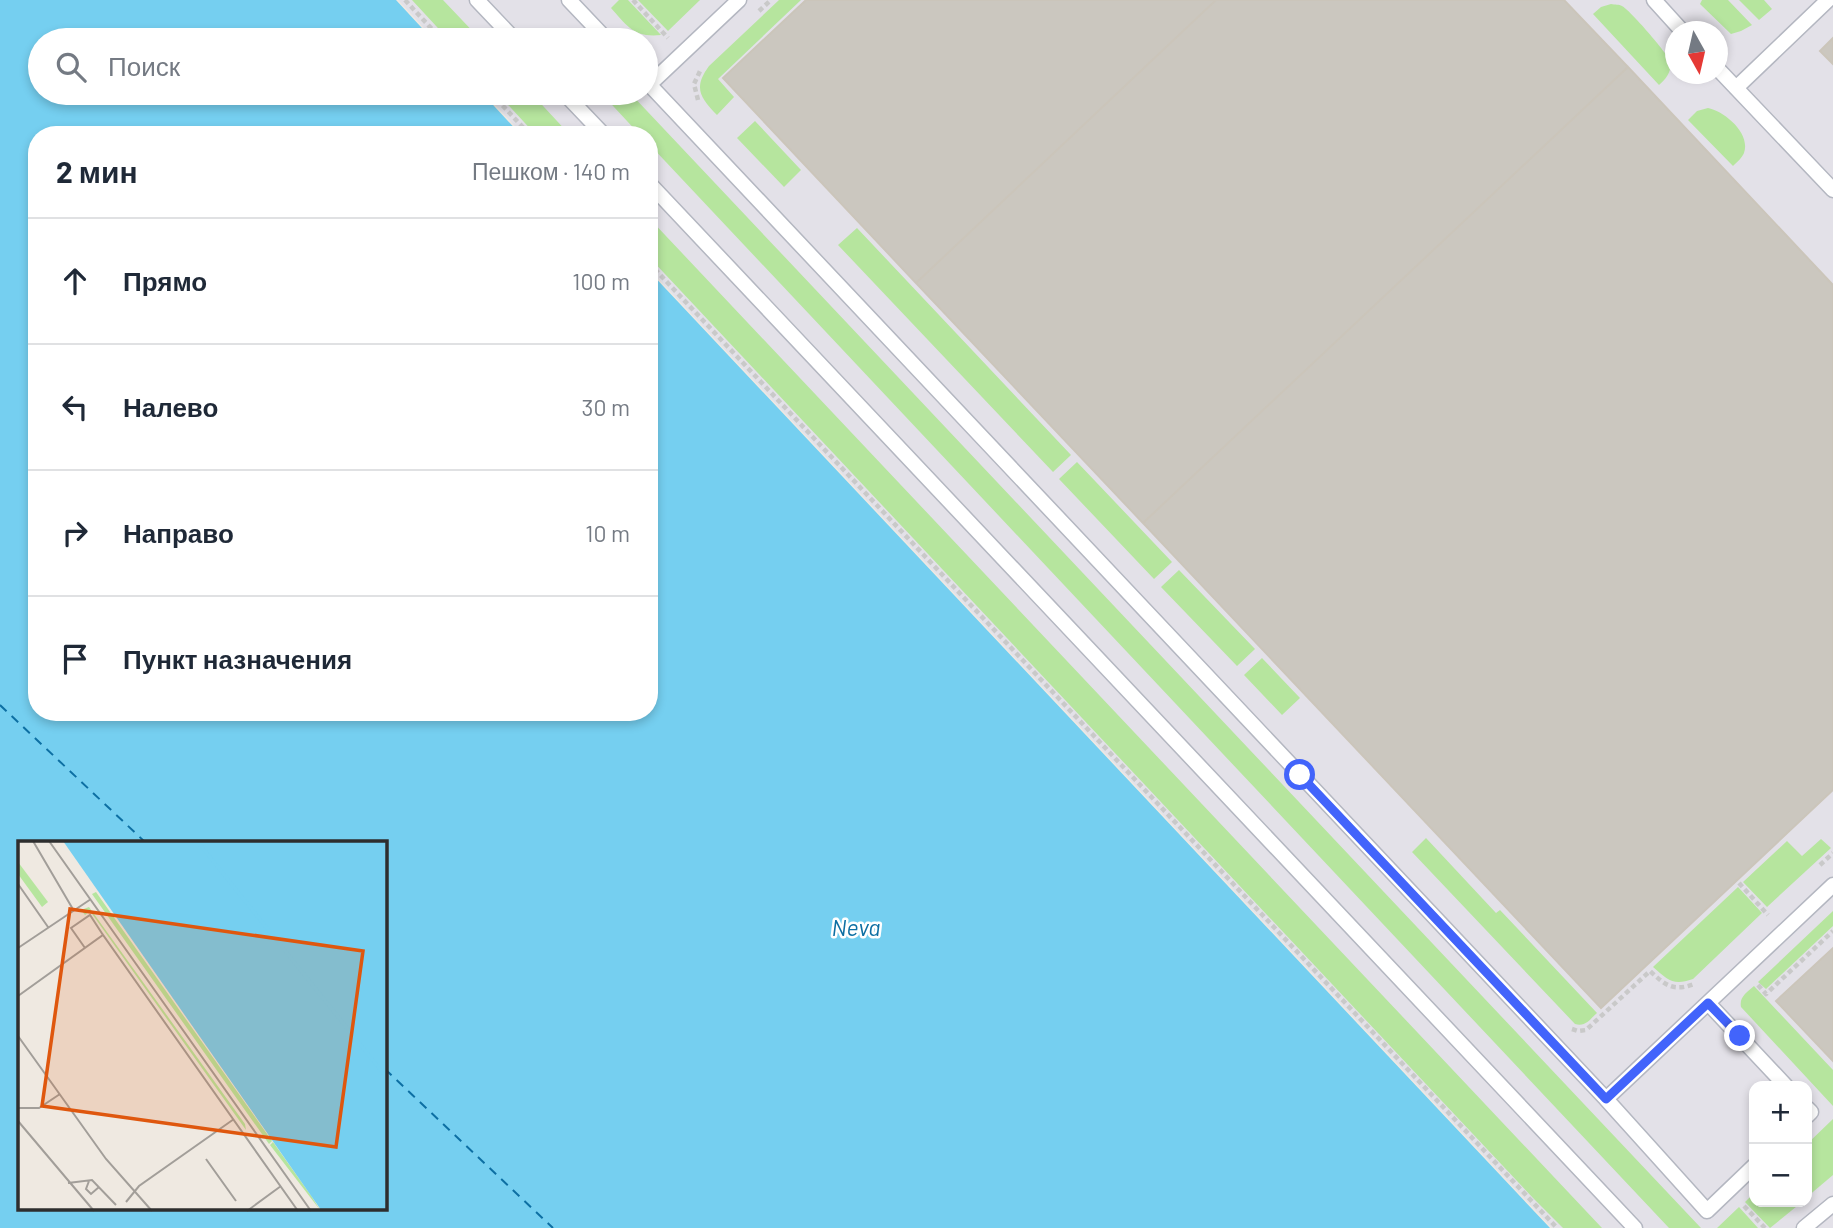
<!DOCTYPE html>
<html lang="ru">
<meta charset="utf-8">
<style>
body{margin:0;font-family:Barlow,sans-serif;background:#f6f6f7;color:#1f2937}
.controls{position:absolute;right:21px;bottom:21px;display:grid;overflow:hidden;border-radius:14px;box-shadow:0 4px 10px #0003}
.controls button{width:63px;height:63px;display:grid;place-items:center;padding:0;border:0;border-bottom:2px solid #e0e1e3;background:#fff;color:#1f2937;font:35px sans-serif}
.compass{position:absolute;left:1665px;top:21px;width:63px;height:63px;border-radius:50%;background:#fff;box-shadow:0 4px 10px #0003;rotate:172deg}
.stop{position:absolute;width:21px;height:21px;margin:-16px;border:5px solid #4264fb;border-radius:50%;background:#fff}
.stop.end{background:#4264fb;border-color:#fff;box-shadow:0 2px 7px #0008}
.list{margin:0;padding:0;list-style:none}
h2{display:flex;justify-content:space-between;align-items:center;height:91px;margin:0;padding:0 28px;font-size:30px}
h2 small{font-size:23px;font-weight:400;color:#747a83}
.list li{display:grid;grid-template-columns:46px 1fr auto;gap:21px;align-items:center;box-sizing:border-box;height:126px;padding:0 28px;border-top:2px solid #e0e1e3}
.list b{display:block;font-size:26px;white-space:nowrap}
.list em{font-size:23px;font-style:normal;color:#747a83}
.icon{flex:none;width:38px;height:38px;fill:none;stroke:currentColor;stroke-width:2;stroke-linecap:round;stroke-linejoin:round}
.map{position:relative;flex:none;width:1833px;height:1228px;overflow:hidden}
.search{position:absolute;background:#fff;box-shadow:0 4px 10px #0003;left:28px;top:28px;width:630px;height:77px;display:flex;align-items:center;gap:18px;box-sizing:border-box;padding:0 24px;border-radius:38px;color:#747a83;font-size:26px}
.panel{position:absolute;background:#fff;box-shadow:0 4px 10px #0003;left:28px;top:126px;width:630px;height:595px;border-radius:28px}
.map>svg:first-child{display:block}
.industrial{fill:#e3e1e8;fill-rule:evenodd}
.green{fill:#b6e59e}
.water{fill:#75cff0;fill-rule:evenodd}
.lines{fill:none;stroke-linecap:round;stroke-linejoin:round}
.ferry{stroke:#0d6fa3;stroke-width:2;stroke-dasharray:9 7;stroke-linecap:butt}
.building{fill:#cbc7bf;stroke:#cbc5ba;stroke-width:2}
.service-casing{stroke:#b4b7c1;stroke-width:17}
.path{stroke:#c9c9c9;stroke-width:4.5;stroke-dasharray:5 3.5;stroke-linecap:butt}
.service{stroke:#fff;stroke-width:14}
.route{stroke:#4264fb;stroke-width:9}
.labels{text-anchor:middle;stroke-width:5;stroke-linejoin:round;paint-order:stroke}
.water-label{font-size:23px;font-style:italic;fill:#0d6fa3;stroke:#fff}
.inset-river{fill:none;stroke:#75cff0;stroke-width:3.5}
.inset-road{fill:none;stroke:#a29e99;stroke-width:2}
.view{fill:#df570e;fill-opacity:0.15;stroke:#df570e;stroke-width:3.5}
.inset-edge{fill:none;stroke:#2e2e2e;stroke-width:3.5}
</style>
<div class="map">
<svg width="1833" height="1228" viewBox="0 0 1833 1228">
<rect width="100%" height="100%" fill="#efe9e1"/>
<path class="industrial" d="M398,0H1833V1228H1552L649,269V135H523L484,93H646V40H435ZM1675,32H1717V74H1675ZM1754,1086H1807V1202H1754Z"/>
<path class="green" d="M412,0H443L481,40H449Z
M619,0H628L661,35C634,38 627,26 611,8Z
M638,0H700L668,31Z
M779,0H801L718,79L734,97L717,115C700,97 693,88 709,66Z
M1702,0H1728L1752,25L1741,31L1731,34L1700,4Z
M1739,0H1764L1772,9L1759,20Z
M1611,4C1615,5 1619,4 1622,6C1629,9 1668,54 1670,61C1672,71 1667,78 1659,85L1593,14L1601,7Z
M497,93H531L570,135H536Z
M601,93H630L1701,1228H1669L649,144V135H640Z
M1708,108C1724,111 1751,133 1744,153C1742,158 1737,162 1733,166L1688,120L1697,111Z
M755,121L801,170L784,187L737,138Z
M649,218L1602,1228H1563L1533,1198L649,257Z
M857,228L1071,455L1053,472L838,245Z
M1077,462L1172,562L1154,579L1059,479Z
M1179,570L1255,649L1237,666L1161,587Z
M1262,658L1300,698L1282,715L1244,675Z
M1426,838L1496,913L1500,910L1597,1013C1590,1019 1586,1027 1575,1024L1412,852Z
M1821,839L1831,848L1767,907L1743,882L1787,841L1802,856Z
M1738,887L1762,913L1693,979C1673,986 1668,980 1653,967Z
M1833,911V926L1766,989L1758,982Z
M1754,986L1833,1070V1106L1741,1007C1739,997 1747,992 1754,986Z
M1833,1119V1175L1807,1197V1144Z
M1754,1193V1202H1802L1770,1228L1745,1202Z
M1739,1207L1758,1228H1717Z"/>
<path class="water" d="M0,0H396L433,40H40V93H482L521,135H37V712H649V271L1550,1228H0ZM19,843H385V1209H19Z"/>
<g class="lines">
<path class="ferry" d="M0,705L146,843
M385,1069L553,1228"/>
</g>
<path class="building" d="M806,0H1216L916,283L723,78Z
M1216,0H1564L1628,67L1143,523L916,283Z
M1833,38V64L1820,51Z
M1628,67L1833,285V790L1601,1008L1143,523Z
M1833,948V1061L1776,1001Z"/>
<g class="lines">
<defs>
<path id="service" d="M477,0L515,40
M569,0L607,40
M1654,0L1683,32
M1717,68L1833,190
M646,81L1606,1099L1833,885
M649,85L739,0
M1736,88L1828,0
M564,93L604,135
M649,183L1635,1228
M1708,1003L1786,1086
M1606,1099L1707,1211L1754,1166
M1807,1108L1811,1112L1807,1116
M1804,1228L1833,1204"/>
</defs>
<use href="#service" class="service-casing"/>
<path class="path" d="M405,0L442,40
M633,0L668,38
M759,11L771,0
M491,93L530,135
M698,100L694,84L701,69
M649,263L1557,1228
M1820,865L1833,853
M1739,883L1768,915
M1758,985L1766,994L1833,931
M1572,1029L1578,1031L1586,1030L1650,971C1665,985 1673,992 1694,984
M1744,1206L1765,1228"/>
<use href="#service" class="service"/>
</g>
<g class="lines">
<path class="route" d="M1300,775L1606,1099L1708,1003L1740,1036"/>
</g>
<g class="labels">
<g class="water-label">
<text x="856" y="936">Neva</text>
</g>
</g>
<g transform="translate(18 841)">
<rect width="369" height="369" fill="#efe9e1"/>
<path d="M0,21L30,61L24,66L0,33ZM78,51L254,300L251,303L74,53ZM71,66L227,283L228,289L72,70L67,74L63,69ZM255,301L294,356L302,369L252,304Z" fill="#b6e59e"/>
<path d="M45,0H369V369H303Z" fill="#75cff0"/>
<path class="inset-river" d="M179,0L370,238"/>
<path class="inset-road" d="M15,0L56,70M31,0L293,370M0,43L30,86M0,107L73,58M67,107L53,87L72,74L85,94M0,155L85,94L280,370M0,195L88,318L134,370M0,267H21L42,253M0,280L76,370M188,318L218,360M71,340L68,348L73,353L81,346M50,342L74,339L98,364M108,361L121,345L216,278M229,370L263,345"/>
<path class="view" d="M52,68L345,110L318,306L24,265Z"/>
<rect width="369" height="369" class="inset-edge"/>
</g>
</svg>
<div class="controls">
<button>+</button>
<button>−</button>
</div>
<svg class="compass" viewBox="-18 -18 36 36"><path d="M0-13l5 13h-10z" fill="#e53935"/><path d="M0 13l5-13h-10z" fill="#747a83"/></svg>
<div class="stop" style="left:1300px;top:775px"></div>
<div class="stop end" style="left:1740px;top:1036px"></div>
<div class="search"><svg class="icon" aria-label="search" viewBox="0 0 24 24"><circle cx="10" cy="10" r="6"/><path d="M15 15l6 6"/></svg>Поиск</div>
<section class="panel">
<h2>2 мин<small>Пешком · 140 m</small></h2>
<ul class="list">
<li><svg class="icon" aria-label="ahead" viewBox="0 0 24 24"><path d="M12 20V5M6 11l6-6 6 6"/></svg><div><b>Прямо</b></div><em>100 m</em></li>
<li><svg class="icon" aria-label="left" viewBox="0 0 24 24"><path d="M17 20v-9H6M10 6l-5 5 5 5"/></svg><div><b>Налево</b></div><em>30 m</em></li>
<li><svg class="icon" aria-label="right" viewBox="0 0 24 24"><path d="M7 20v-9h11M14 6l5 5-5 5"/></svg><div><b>Направо</b></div><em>10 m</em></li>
<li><svg class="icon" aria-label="arrive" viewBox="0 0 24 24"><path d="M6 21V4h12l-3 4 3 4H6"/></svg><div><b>Пункт назначения</b></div></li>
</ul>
</section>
</div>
